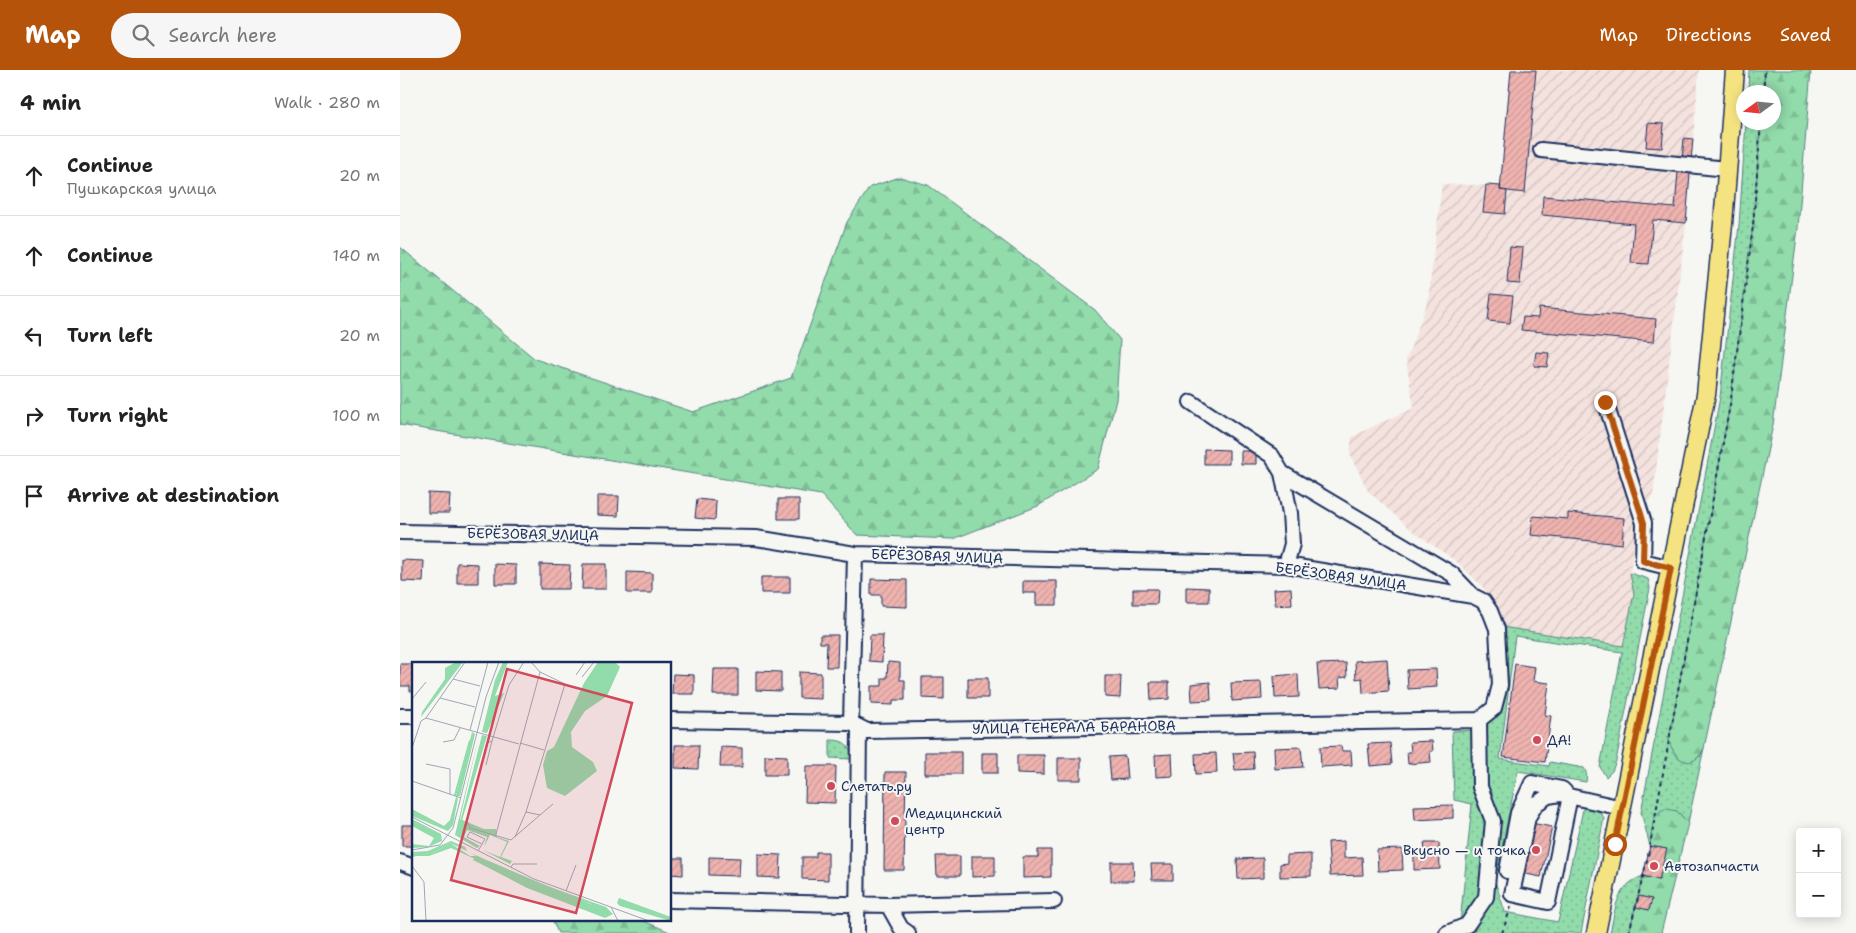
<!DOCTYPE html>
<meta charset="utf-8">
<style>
body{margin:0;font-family:"Shantell Sans",sans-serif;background:#f6f6f6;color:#222}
.controls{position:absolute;right:15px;bottom:15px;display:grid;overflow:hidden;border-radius:5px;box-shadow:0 2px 12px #0003}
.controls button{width:45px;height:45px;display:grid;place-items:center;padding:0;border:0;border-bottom:1px solid #e0e0e0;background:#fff;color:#222;font:25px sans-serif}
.compass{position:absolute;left:1336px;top:15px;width:45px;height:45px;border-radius:50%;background:#fff;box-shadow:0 2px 12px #0003;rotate:255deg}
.stop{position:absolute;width:15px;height:15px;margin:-11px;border:4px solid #b45309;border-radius:50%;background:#fff}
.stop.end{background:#b45309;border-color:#fff;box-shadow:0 1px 5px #0008}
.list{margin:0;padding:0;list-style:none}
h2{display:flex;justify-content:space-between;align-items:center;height:65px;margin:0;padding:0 20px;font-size:21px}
h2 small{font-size:16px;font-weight:400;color:#767676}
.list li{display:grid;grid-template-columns:32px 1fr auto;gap:15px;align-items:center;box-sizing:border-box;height:80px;padding:0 20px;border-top:1px solid #e0e0e0}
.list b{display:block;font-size:19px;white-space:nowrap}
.list p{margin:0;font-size:16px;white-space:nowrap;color:#767676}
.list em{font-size:16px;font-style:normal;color:#767676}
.icon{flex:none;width:28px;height:28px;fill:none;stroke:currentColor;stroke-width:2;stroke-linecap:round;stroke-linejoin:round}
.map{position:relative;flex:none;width:1456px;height:863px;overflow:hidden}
header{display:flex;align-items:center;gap:30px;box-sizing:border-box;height:70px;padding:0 25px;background:#b45309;color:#fff}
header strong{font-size:24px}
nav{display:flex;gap:28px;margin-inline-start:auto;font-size:18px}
.search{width:350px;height:45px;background:#f6f6f6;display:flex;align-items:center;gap:12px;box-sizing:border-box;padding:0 18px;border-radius:28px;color:#767676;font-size:19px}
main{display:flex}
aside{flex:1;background:#fff}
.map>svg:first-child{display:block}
.industrial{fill:url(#industrial-furrows)}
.grass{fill:url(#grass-dots);stroke:#568584}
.forest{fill:url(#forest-firs);stroke:#568584}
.building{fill:url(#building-hatch);stroke:#1b2f5e}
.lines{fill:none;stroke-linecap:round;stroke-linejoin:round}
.minor-casing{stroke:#1b2f5e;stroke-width:18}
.major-casing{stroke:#1b2f5e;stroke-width:21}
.path{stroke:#1b2f5e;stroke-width:2;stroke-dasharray:4 4;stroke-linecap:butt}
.minor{stroke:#f6f6f2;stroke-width:14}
.major{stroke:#f5e382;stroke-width:18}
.route{stroke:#b45309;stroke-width:6}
.poi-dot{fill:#d1495b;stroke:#f6f6f2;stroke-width:2}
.labels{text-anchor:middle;stroke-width:4;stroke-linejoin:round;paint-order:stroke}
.street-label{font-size:14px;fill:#1b2f5e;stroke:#f6f6f2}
.poi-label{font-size:14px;fill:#1b2f5e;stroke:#f6f6f2;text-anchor:start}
.inset-road{fill:none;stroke:#9ea6b7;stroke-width:1}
.view{fill:#d1495b;fill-opacity:0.15;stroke:#d1495b;stroke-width:2.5}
.inset-edge{fill:none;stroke:#1b2f5e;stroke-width:2.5}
</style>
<header>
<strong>Map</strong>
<div class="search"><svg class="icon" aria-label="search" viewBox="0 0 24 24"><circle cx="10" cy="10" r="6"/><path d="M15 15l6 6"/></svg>Search here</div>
<nav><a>Map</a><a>Directions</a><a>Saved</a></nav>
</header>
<main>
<aside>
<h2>4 min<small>Walk · 280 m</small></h2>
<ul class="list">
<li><svg class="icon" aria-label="ahead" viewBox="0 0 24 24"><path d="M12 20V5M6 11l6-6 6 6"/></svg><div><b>Continue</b><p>Пушкарская улица</p></div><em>20 m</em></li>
<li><svg class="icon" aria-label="ahead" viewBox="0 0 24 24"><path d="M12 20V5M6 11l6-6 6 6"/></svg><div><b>Continue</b></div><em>140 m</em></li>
<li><svg class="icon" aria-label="left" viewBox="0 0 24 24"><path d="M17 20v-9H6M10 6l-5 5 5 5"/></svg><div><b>Turn left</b></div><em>20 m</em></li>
<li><svg class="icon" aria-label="right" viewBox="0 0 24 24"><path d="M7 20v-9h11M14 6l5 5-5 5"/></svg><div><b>Turn right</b></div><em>100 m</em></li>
<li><svg class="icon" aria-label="arrive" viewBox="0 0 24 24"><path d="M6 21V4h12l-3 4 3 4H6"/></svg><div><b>Arrive at destination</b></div></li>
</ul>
</aside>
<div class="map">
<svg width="1456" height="863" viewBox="0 0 1456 863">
<defs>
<pattern id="industrial-furrows" width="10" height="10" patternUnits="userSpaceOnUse" patternTransform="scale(1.25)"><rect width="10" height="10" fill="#f4e2de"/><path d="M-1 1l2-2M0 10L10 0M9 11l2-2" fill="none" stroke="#d1c2c1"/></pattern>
<pattern id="grass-dots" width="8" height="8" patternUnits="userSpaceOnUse" patternTransform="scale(1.25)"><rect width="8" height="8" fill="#92dbaa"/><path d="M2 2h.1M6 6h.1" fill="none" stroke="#7dbc95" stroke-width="1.8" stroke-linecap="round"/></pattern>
<pattern id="forest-firs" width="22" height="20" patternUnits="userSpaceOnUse" patternTransform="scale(1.25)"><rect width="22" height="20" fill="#92dbaa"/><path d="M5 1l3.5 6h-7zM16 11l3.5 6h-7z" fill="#7dbc95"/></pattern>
<pattern id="building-hatch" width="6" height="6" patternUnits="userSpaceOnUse" patternTransform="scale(1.25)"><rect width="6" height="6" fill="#efb3af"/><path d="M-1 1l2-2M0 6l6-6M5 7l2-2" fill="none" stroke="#cc9a99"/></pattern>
</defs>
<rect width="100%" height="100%" fill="#f6f6f2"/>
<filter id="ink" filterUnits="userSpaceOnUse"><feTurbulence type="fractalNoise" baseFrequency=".02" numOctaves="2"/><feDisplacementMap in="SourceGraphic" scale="10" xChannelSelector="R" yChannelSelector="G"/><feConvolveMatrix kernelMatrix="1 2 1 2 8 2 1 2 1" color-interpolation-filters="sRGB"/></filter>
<g filter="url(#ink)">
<path class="industrial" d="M1111,0H1299L1286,153L1253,425L1250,431L1239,437L1230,503L1234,524L1223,576L1102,557L1096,536L1083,517L1057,492L1009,458L968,421L950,384L952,367L976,355L1014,338L1006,290L1028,231L1042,114L1101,116Z"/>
<path class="grass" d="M1349,0H1365L1363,22H1348Z
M1346,53H1361L1353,156L1331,329L1269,670L1300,687L1304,678L1288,753L1277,741L1255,744L1250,776L1241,742L1320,327L1339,155Z
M1230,503L1248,509L1250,518L1216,691L1212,701L1206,707L1200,697L1222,582L1115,566L1100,689L1149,696L1150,692L1184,698C1187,703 1187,706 1186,712L1118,701L1095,811L1105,842L1158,852L1184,735L1197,738L1204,748L1181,863H1059L1072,734L1054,730L1052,661L1081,660L1099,641L1102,557L1223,576L1234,524Z
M430,670C444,670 451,674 451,689L430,688Z
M1243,806L1229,863H1210C1216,838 1215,816 1243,806Z"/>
<path class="forest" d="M1365,0H1411L1398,158L1373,355L1304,678C1293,702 1274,691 1269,670L1331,329L1353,156L1361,53L1374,52V22H1363Z
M500,107L528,115L695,240L720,270L716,330L698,399L638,436L553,469L457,465L421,425L0,355V177L135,289L293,342L391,308L447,152L470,117Z
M1266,739L1277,741L1288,753L1261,863H1229L1243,806L1259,810L1266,779L1250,776C1252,763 1251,741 1266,739Z
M155,849H239L272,863H158L153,851Z"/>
<path class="building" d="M1111,0H1136L1125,123L1100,120Z
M1248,53L1264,54L1262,78L1246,77Z
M1284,68L1293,69L1291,91H1282Z
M1278,102L1290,103L1286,153L1253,150L1249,194L1231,193L1234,154L1142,145L1143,126L1275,138Z
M1086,115L1101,116L1100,120L1107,121L1105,144L1083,142Z
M1110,177L1123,178L1120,214L1107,213Z
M1091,224L1113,226L1110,253L1088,251Z
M1139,238L1256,249L1254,272L1121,260L1123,247L1138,248Z
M1136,282L1149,283L1147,297L1134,296Z
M804,379L829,380V394H804Z
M841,381H856V394H841Z
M28,423L50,424L49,443H28Z
M197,426H219L218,446L197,445Z
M297,429L316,431L315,450L295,448Z
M378,429H399V449H378Z
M1168,443L1224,448L1222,474L1131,465L1133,446L1168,449Z
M2,490L24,491L23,512L2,511Z
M57,493L78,494V513H57Z
M95,494L116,495V514H95Z
M140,494L170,495L169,519H140Z
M183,494H206V519H182Z
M227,502L252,503V523H227Z
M361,507H390V523H361Z
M471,509L507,510V537L481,536V525H471Z
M623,511H657V535H636V523H623Z
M786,517L809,518V532H786Z
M891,518L892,534L875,535L874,519Z
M733,519H758L757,534H733Z
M420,565H438L437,597H426L427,573H420Z
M470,565H483L482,592L469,591Z
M987,589L989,621L963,623L962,608L956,609L955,591Z
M488,592L500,593V610H505V630H493V635L471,634V616H482V608H487Z
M946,593L947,607L939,608L940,618L919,619L917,594Z
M0,594H14V621H10V616H0Z
M1115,594L1135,597L1133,611L1149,613L1145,645L1151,646L1145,692L1103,687Z
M314,599H338V625H313Z
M1036,599L1037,617L1008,619L1007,600Z
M356,601L381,602V621L356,620Z
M399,602L421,603V629L399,628Z
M273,604L294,605V624H272Z
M898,604L899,627L875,628L874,606Z
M705,606H721L720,628L705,627Z
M522,607H544V629L522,628Z
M568,608H588V628H568Z
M750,612H769V629L751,630Z
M810,612L811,630L792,631L791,614Z
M861,612L862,629L832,631L831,613Z
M1032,671L1033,681L1030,682L1031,692L1008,694L1007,682H1011L1010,672Z
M990,673L992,694L970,696L968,674Z
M275,675H299L298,699L275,698Z
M941,676L942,681H951L952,695L921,697L920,677Z
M321,677L342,678V697H320Z
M901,677L903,697L875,699L874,678Z
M525,682H561V704H525Z
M853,682L854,699L835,700L833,683Z
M582,683H598V703H582Z
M816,683L817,703L796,704L795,684Z
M772,684L773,706L756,707L755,685Z
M365,685L387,686V705H365Z
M617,685H644V704L617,703Z
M725,686L727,709L711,710L709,687Z
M658,688H681V710H658Z
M406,696H436L435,733L405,732Z
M485,702H506L504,800H484Z
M1053,735V748L1015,750L1014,736Z
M1131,753L1152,757L1141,807L1121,803Z
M2,755H14V776H2Z
M944,771V788L962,787L963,805L930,806L928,772Z
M1024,773H1039L1040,799L1014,800V780H1025Z
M1250,776L1267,779L1259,810L1243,806Z
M1002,779L1003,800L978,801L977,780Z
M638,780H651V807L623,808V787H638Z
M416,782H428V810L402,809V787H416Z
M358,784L381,785L380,808L358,807Z
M911,784V806L880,807V794L887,793V785Z
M536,786H560V806H537Z
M572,786H595V806L572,807Z
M309,787L340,788L339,806L309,805Z
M270,788H283V805L270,804Z
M863,788V808L838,809L837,789Z
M711,792H733L734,811H711Z
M751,794H773V810H752Z
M1239,826L1252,829L1249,840L1236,837Z"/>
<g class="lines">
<defs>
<path id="minor" d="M1141,80L1327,99
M1205,331L1244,453L1243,491L1271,498
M791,332L872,386L882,403L890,443L892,474L886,495
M882,403L1052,504L1073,526L1083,531L1090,541L1097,559L1100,615L1094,638L1079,650L1080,717L1093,751L1086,827L1067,855L1047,863
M0,462L356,468L455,484L886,495L1073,526
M0,646H14
M270,650L451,653L467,661L1079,650
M451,653L455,484
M0,792L14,797
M1107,801L1118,743L1132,713L1162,719L1165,722
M1112,824L1128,747L1136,734L1148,726L1160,724L1222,738
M1112,824L1148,832L1170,726
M270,830L488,835L501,858L508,863
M488,835L654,831
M457,863L459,657"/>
<path id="major" d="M1196,863L1306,325L1323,154L1335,0"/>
</defs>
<use href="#minor" class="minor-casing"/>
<use href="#major" class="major-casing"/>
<path class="path" d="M1363,22L1365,0
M1102,863L1111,837
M1229,863L1248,786L1331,329L1353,156L1361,52"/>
<use href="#minor" class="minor"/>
<use href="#major" class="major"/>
</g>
</g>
<g class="lines" filter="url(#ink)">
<path class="route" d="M1205,332L1244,453L1243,491L1271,498L1215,774"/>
</g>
<g class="poi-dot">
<circle cx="1137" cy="670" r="5"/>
<circle cx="431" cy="716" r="5"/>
<circle cx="495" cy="751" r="5"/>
<circle cx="1136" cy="780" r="5"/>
<circle cx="1254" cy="796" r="5"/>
</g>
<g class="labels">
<g class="street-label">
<text transform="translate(133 464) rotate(1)" y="5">БЕРЁЗОВАЯ УЛИЦА</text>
<text transform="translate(537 486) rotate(2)" y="5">БЕРЁЗОВАЯ УЛИЦА</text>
<text transform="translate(941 506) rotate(8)" y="5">БЕРЁЗОВАЯ УЛИЦА</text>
<text transform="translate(674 657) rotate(-1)" y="5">УЛИЦА ГЕНЕРАЛА БАРАНОВА</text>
</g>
<g class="poi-label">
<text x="1147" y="675">ДА!</text>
<text x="441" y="721">Слетать.ру</text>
<text x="505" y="748">Медицинский<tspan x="505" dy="16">центр</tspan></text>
<text x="1126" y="785" text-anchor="end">Вкусно — и точка</text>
<text x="1264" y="801">Автозапчасти</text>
</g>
</g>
<g transform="translate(12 592)">
<rect width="259" height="259" fill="#f6f6f2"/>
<path d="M60,70L63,72L48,134H44ZM67,73L48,157L72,167H84L85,175L97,179L89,195L100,199L98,202L71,188L88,195L95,180L78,173L72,185L75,175L55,168L52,175L68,184L65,186L43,173ZM44,135L46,136L41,163L36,169L0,154V147L32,164L38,158ZM0,157L29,172L30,179L16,185L0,186V182L17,184L22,176L0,164ZM39,179L53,185L55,189L38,181L23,190L0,195V190L16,189ZM59,191L121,219L194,245L201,252L195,255L179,242L121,221L74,198L71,203L61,198L64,194Z" fill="#92dbaa"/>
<path d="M44,0H51L9,55L10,50L33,17V6ZM91,0H96L83,34L92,31L75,71L70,70L83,18ZM186,0H203L208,5L195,34L173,49L159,70L160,85L181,100L185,109L153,134L135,126L131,103L135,89L142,85L172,21ZM70,73L75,74L49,162L48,160ZM57,78L59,80L44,134L42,133ZM38,181L58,194H64L63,197L39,186L17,194H0L23,190ZM74,198L195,249L196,254L193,256L115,226L71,203L70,200ZM207,236L259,255V259L208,244L205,241Z" fill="#92dbaa"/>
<path class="inset-road" d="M53,0L14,56L107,82M112,0L97,23L80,79L75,81L55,159L58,166L99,178L128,153M164,13L173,0M170,15L182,0M41,17L68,24M28,36L63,45M0,37L14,20M58,68L76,0M31,80L42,78L48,66M108,81L132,88M0,86L9,59L14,56M14,102L38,107V132M74,103L80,79M0,119L49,136M114,150L128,153L141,142M0,155L122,217L237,259M58,170L73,177L66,189M58,170L55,175L70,182M84,172L128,10M103,175L114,150L153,22L128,10L119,0M0,188L28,183L41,166L74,35L87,0M0,204L12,220L14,259M99,205L101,202H125M154,229L164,203M199,245L206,259"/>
<path class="view" d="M95,7L220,41L164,251L39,218Z"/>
<rect width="259" height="259" class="inset-edge"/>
</g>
</svg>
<div class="controls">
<button>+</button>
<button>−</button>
</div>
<svg class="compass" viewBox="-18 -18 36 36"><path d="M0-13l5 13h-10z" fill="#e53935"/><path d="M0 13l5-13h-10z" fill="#767676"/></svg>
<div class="stop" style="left:1215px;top:774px"></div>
<div class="stop end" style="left:1205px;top:332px"></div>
</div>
</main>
